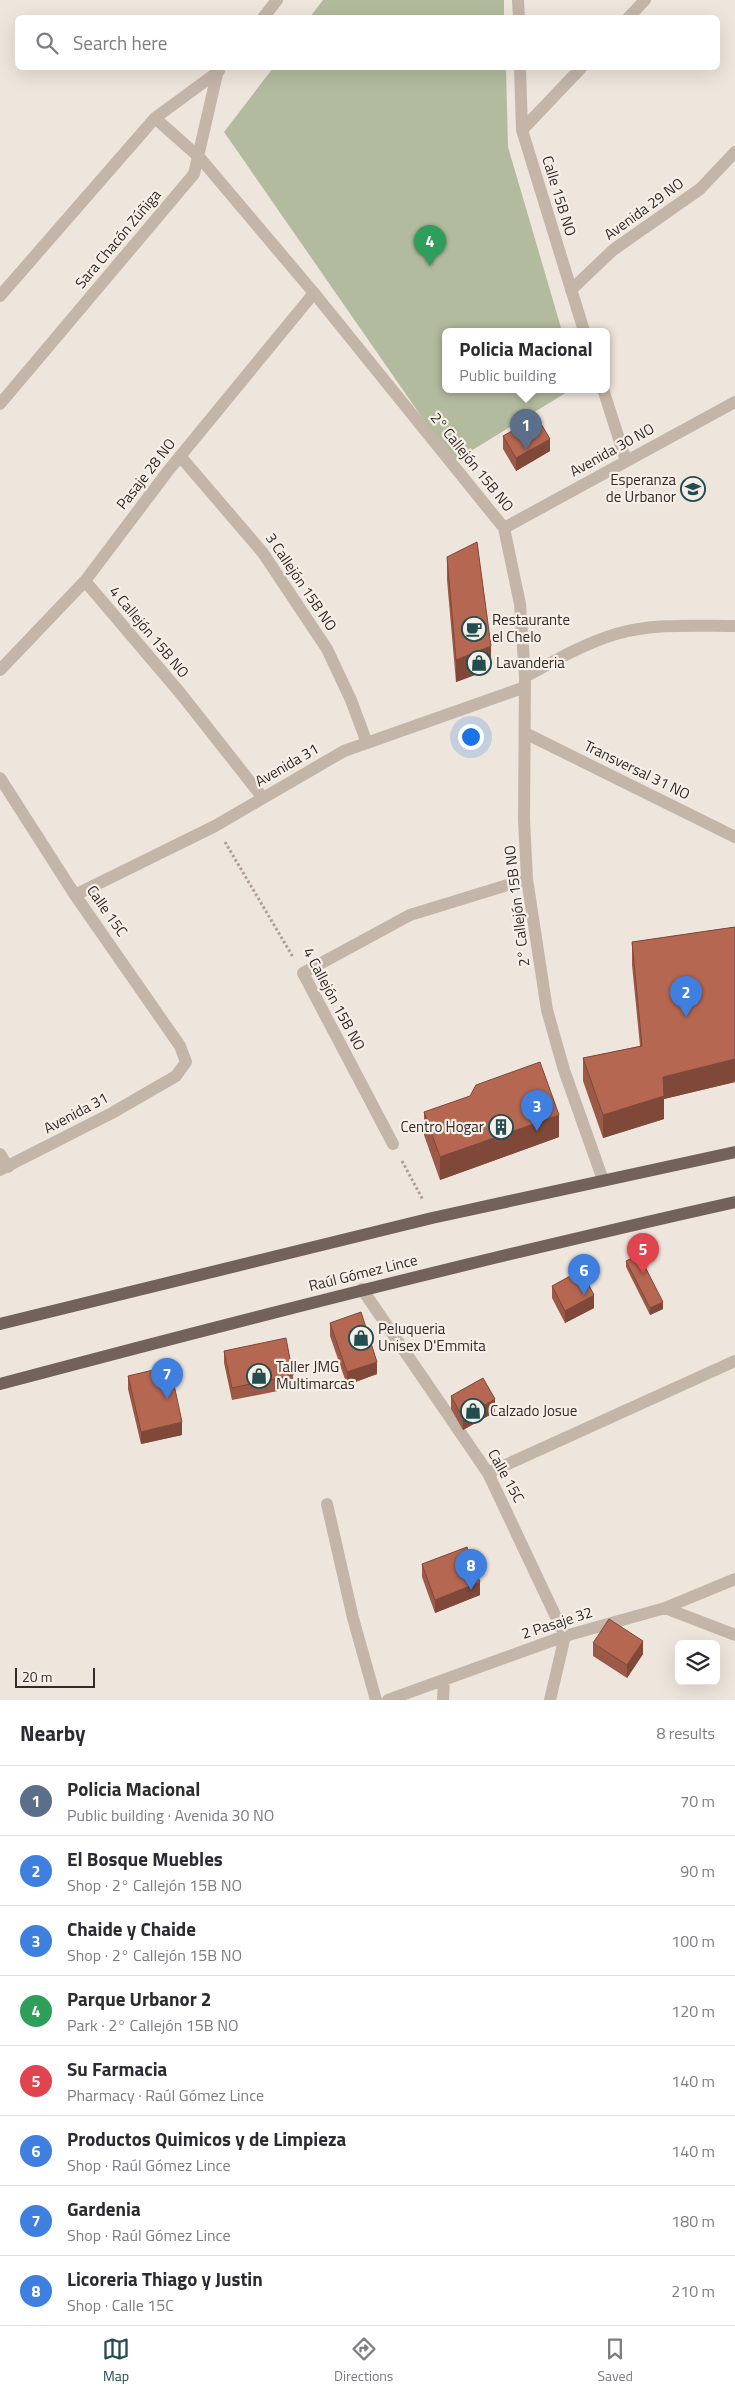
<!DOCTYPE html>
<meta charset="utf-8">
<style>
body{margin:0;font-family:"Titillium Web",sans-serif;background:#f7f7f7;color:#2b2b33}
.controls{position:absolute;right:15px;bottom:15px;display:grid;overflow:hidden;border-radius:8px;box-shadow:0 5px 20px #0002}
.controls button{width:45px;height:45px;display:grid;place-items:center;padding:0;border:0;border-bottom:1px solid #e1e1e2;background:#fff;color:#2b2b33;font:25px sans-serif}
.scale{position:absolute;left:15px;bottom:12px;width:80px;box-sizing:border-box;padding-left:5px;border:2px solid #332b28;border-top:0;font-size:14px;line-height:18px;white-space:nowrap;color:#332b28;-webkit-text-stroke:4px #f6efe7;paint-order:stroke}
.you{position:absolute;left:470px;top:736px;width:18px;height:18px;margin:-12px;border:4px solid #fff;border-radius:50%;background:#1a73e8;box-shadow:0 0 0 8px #1a73e833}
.badge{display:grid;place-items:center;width:32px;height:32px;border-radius:50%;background:#234d4f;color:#fff;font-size:16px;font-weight:700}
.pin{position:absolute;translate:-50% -41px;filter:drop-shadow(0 1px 2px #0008)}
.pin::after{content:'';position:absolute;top:26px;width:18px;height:15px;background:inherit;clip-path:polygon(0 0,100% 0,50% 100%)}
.popup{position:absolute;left:442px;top:328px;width:168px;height:65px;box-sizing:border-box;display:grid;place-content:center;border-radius:8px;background:#fff;filter:drop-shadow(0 1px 4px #0005);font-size:16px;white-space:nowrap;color:#7c7c81}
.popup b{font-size:19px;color:#2b2b33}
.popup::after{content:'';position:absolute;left:50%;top:100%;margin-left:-10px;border:10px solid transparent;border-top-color:#fff}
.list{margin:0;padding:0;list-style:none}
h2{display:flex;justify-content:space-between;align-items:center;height:65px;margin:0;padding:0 20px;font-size:21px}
h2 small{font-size:16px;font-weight:400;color:#7c7c81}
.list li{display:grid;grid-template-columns:32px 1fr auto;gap:15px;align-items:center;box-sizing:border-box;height:70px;padding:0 20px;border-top:1px solid #e1e1e2}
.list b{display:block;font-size:19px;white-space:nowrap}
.list p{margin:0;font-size:16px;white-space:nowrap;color:#7c7c81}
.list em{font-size:16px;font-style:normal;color:#7c7c81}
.icon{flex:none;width:28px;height:28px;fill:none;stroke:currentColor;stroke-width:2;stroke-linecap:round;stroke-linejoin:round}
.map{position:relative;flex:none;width:735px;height:1700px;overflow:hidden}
.search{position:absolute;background:#fff;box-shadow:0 5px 20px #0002;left:15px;right:15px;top:15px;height:55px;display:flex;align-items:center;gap:12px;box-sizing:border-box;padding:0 18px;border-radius:8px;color:#7c7c81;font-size:19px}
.sheet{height:625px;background:#fff}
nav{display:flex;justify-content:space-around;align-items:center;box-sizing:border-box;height:70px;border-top:1px solid #e1e1e2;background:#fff;font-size:14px;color:#7c7c81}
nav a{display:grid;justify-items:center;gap:2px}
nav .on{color:#234d4f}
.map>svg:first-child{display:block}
.green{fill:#b2bb9e}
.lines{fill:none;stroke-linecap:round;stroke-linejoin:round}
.path{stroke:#b09f94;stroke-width:3;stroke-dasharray:2.5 2.5;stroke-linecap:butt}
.minor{stroke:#c4b5a9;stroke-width:12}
.major{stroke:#73625b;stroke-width:12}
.wall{fill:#9c5947}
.shaded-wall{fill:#7f4839}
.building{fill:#b56752;stroke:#7f4839}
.labels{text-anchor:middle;stroke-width:4.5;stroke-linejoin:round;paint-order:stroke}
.street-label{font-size:15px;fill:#332b28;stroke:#f6efe7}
.poi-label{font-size:15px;fill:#332b28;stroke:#f6efe7;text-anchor:start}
</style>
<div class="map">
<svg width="735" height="1700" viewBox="0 0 735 1700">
<rect width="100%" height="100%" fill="#eee5dc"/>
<path class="green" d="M323,0H504V17H310Z
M273,68H506L508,147L562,331H446V389H572L453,462L224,132Z"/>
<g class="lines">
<path class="path" d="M225,842L293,957
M402,1161L423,1200"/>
<path class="minor" d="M518,0L519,18
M263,18L277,0
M628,18L645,0
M520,68L522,130L584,331
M155,118L200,158L314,293L504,528L520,604L525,677L524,820L527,879L547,1010L564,1070L603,1180
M522,130L581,68
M571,290L613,250L700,189L735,152
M0,296L155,118L219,71
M603,389L626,461
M0,404L194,174L217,74
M180,456L263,553L327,649L351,700L367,743
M504,528L735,402
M85,581L181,694L263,798
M0,670L85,581L168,471L314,293
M525,677C554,661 583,644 616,634C654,623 696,626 735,626
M525,733L735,837
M0,778L75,895L180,1046L186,1062L176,1076L112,1113L0,1170
M75,895L215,826L344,751L525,687
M393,1144L303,973L410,915L527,879
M0,1154L8,1167
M362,1289L488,1473L565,1636L550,1700
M488,1473L735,1361
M327,1504L353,1618L376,1700
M665,1608L735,1635
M388,1700L565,1636L665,1608L735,1579
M443,1700L444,1681"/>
<path class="major" d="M0,1324L432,1218L735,1152
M0,1384C244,1319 488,1257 735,1202"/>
</g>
<path class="wall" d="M503,436L550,451L516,471L503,449Z
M447,557L491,669L456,682L447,580Z
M735,927V1082L664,1099V1119L603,1138L583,1081V1058L640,1046L632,965V942Z
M424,1112L559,1137L440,1180L424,1135Z
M626,1261L663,1309L650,1315L626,1267Z
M552,1286L594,1308L565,1323L552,1298Z
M330,1323L377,1374L347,1385L330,1336Z
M224,1351L293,1375V1388L232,1400L224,1363Z
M128,1376L182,1435L141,1444L128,1389Z
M451,1396L495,1412L463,1430L451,1409Z
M422,1564L480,1595L435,1613L422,1577Z
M593,1643L643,1654L627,1678L593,1656Z"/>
<path class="shaded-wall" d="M550,439V451L516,471V458Z
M491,646V669L456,682V660Z
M735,1059V1082L664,1099V1119L603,1138V1115L663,1077Z
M559,1115V1137L440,1180V1157Z
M594,1295V1308L565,1323V1311Z
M663,1302V1309L650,1315V1308Z
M377,1362V1374L347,1385V1372Z
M495,1399V1412L463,1430V1418Z
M182,1422V1435L141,1444V1432Z
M480,1582V1595L435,1613V1600Z
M643,1641V1654L627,1678V1665Z"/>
<path class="building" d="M537,417L550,439L516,458L503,436Z
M477,542L491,646L456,660L447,557Z
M735,927V1059L663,1077L664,1096L603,1115L583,1058L642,1046L632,942Z
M540,1062L559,1115L440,1157L424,1112L470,1096L476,1085Z
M639,1255L663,1302L650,1308L626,1261Z
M581,1270L594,1295L565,1311L552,1286Z
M361,1312L377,1362L347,1372L330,1323Z
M286,1338L293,1375L232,1388L224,1351Z
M170,1366L182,1422L141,1432L128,1376Z
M483,1378L495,1399L463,1418L451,1396Z
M467,1547L480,1582L435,1600L422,1564Z
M609,1619L643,1641L627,1665L593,1643Z"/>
<defs>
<symbol id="school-ring" viewBox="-11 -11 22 22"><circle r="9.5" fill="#f6efe7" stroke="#234d4f" stroke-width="1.5"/><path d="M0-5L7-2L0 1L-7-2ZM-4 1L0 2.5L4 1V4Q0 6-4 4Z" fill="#234d4f"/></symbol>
<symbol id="cafe-ring" viewBox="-11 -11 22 22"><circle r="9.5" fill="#f6efe7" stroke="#234d4f" stroke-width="1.5"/><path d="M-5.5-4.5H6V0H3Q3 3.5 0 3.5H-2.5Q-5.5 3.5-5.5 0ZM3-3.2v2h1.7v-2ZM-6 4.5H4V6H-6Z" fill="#234d4f"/></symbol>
<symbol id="shop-ring" viewBox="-11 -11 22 22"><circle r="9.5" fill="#f6efe7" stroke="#234d4f" stroke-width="1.5"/><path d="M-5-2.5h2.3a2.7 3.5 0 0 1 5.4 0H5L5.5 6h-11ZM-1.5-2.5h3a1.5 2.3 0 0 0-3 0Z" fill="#234d4f"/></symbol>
<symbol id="building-ring" viewBox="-11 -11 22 22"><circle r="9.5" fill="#f6efe7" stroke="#234d4f" stroke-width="1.5"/><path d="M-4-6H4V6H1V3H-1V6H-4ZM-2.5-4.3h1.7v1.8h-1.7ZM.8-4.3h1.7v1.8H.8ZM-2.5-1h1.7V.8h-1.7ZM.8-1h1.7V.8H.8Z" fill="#234d4f"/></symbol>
</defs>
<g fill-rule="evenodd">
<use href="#school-ring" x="679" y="475" width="28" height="28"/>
<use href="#cafe-ring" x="460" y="615" width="28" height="28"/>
<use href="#shop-ring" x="465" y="649" width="28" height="28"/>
<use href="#building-ring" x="487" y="1113" width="28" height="28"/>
<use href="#shop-ring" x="347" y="1324" width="28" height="28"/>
<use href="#shop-ring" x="245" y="1362" width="28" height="28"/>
<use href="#shop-ring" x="459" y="1397" width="28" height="28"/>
</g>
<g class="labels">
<g class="street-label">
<text transform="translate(559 196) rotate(73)" y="5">Calle 15B NO</text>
<text transform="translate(644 209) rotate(-36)" y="5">Avenida 29 NO</text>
<text transform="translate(118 239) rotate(-50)" y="5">Sara Chacón Zúñiga</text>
<text transform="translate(612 450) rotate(-29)" y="5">Avenida 30 NO</text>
<text transform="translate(472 462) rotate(51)" y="5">2° Callejón 15B NO</text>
<text transform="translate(146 474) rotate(-52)" y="5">Pasaje 28 NO</text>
<text transform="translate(301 582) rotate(56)" y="5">3 Callejón 15B NO</text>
<text transform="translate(149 632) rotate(50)" y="5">4 Callejón 15B NO</text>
<text transform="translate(287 765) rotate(-30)" y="5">Avenida 31</text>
<text transform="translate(637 770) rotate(26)" y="5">Transversal 31 NO</text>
<text transform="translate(517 906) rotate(-97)" y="5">2° Callejón 15B NO</text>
<text transform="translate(107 911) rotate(55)" y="5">Calle 15C</text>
<text transform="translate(334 999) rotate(62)" y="5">4 Callejón 15B NO</text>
<text transform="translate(76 1113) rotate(-28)" y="5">Avenida 31</text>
<text transform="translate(363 1273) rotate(-14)" y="5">Raúl Gómez Lince</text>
<text transform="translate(506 1476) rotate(61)" y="5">Calle 15C</text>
<text transform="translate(557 1623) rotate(-18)" y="5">2 Pasaje 32</text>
</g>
<g class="poi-label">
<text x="676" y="485" text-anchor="end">Esperanza<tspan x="676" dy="17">de Urbanor</tspan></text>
<text x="492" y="625">Restaurante<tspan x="492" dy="17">el Chelo</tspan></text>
<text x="496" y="668">Lavanderia</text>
<text x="484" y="1132" text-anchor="end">Centro Hogar</text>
<text x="378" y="1334">Peluqueria<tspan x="378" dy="17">Unisex D'Emmita</tspan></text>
<text x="276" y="1372">Taller JMG<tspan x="276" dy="17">Multimarcas</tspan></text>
<text x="490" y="1416">Calzado Josue</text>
</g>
</g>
</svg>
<div class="controls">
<button><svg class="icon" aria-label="layers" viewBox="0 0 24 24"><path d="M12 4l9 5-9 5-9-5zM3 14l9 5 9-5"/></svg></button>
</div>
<div class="scale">20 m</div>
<div class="you"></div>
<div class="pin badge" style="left:526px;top:450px;background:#5c6f8a">1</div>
<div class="popup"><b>Policia Macional</b>Public building</div>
<div class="pin badge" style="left:686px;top:1017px;background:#3f7fe0">2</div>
<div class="pin badge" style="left:537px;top:1131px;background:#3f7fe0">3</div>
<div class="pin badge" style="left:430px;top:266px;background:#2e9e5b">4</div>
<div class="pin badge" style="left:643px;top:1274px;background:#e0444e">5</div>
<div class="pin badge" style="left:584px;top:1295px;background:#3f7fe0">6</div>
<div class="pin badge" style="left:167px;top:1399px;background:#3f7fe0">7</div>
<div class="pin badge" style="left:471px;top:1590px;background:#3f7fe0">8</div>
<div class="search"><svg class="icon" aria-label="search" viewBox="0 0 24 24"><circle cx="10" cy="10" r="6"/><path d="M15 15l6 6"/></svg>Search here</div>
</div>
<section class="sheet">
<h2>Nearby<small>8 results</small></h2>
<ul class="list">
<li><span class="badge" style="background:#5c6f8a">1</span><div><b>Policia Macional</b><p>Public building · Avenida 30 NO</p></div><em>70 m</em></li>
<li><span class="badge" style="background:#3f7fe0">2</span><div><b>El Bosque Muebles</b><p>Shop · 2° Callejón 15B NO</p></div><em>90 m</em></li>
<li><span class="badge" style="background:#3f7fe0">3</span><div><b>Chaide y Chaide</b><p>Shop · 2° Callejón 15B NO</p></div><em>100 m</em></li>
<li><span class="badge" style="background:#2e9e5b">4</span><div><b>Parque Urbanor 2</b><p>Park · 2° Callejón 15B NO</p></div><em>120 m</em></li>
<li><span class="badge" style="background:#e0444e">5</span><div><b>Su Farmacia</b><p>Pharmacy · Raúl Gómez Lince</p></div><em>140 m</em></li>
<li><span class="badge" style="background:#3f7fe0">6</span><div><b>Productos Quimicos y de Limpieza</b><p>Shop · Raúl Gómez Lince</p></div><em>140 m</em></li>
<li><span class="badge" style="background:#3f7fe0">7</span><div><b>Gardenia</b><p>Shop · Raúl Gómez Lince</p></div><em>180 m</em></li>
<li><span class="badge" style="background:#3f7fe0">8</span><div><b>Licoreria Thiago y Justin</b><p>Shop · Calle 15C</p></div><em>210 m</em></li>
</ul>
</section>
<nav>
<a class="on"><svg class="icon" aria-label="map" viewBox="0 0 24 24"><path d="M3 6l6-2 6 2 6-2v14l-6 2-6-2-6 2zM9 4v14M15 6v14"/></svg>Map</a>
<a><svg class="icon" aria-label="directions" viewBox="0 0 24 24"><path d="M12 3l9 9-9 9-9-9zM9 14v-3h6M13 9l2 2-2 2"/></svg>Directions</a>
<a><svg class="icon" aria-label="saved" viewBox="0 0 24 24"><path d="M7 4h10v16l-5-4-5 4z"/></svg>Saved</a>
</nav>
